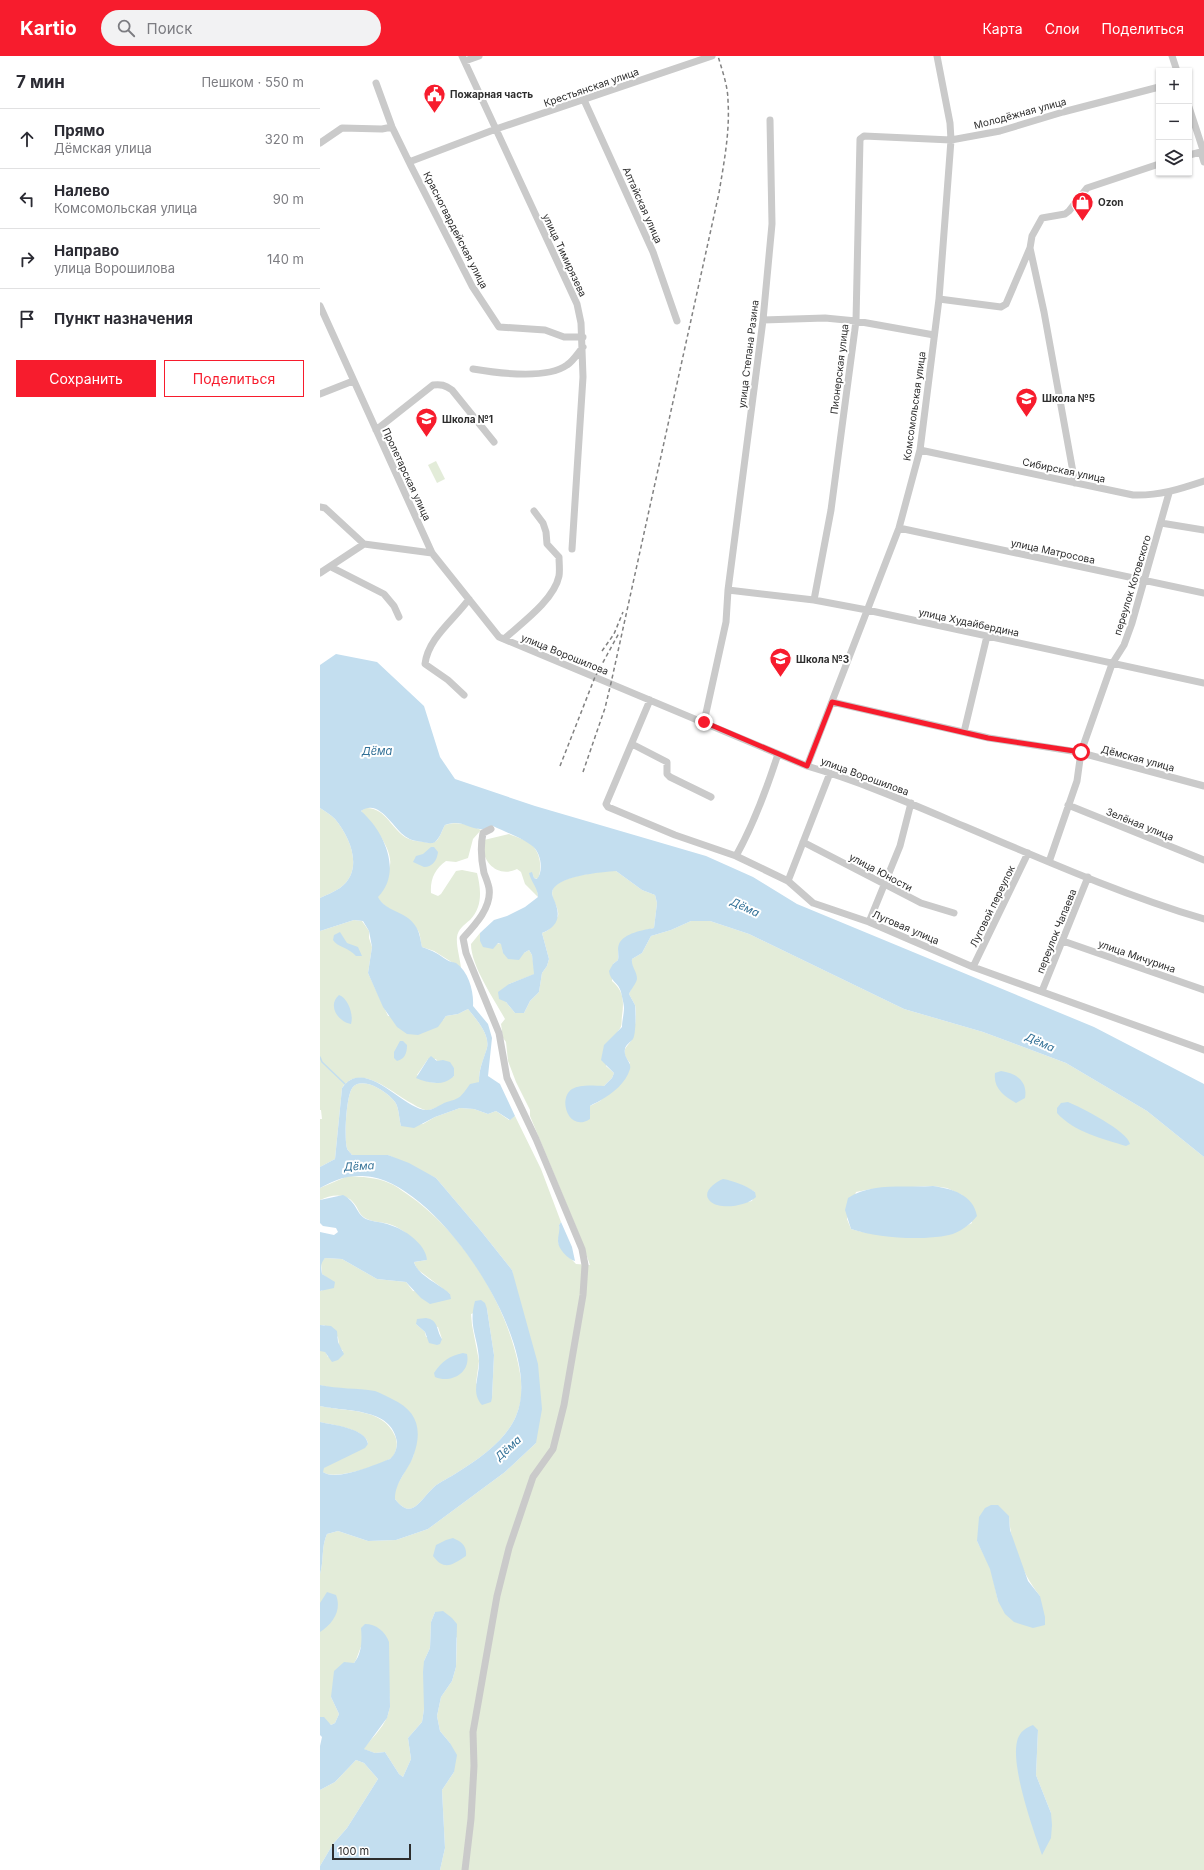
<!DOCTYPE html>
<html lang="ru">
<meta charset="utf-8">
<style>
body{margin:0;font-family:Inter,sans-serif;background:#f2f2f3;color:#2b2b33}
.controls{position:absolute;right:12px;top:12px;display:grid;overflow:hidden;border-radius:0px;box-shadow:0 1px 3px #0004}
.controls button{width:36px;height:36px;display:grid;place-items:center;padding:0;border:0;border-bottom:1px solid #e1e1e2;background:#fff;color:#2b2b33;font:20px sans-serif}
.scale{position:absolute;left:12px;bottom:10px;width:79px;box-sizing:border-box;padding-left:4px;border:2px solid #2d2d2d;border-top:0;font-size:11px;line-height:14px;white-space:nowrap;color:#2d2d2d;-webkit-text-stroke:3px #fff;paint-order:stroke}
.stop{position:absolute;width:12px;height:12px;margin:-9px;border:3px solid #f71c2d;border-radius:50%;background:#fff}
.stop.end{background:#f71c2d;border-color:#fff;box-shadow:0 1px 4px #0008}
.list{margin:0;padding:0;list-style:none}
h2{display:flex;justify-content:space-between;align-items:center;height:52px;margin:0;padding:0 16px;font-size:17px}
h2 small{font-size:13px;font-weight:400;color:#7c7c81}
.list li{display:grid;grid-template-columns:26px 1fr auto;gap:12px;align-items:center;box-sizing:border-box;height:60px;padding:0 16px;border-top:1px solid #e1e1e2}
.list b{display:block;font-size:15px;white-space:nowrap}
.list p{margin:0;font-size:13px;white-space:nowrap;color:#7c7c81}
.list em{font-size:13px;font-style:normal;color:#7c7c81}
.actions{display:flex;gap:8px;padding:12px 16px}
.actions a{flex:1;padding:9px 0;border:1px solid #f71c2d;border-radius:0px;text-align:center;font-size:14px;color:#f71c2d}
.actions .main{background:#f71c2d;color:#fff}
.icon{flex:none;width:22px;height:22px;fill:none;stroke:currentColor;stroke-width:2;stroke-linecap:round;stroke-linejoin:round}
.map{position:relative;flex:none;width:884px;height:1814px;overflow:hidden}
header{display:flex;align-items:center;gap:24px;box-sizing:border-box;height:56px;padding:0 20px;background:#f71c2d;color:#fff}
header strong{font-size:19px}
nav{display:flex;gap:22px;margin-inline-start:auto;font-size:14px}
.search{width:280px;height:36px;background:#f2f2f3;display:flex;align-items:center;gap:10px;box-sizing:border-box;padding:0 14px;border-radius:22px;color:#7c7c81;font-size:15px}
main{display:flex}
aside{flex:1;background:#fff}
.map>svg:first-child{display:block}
.green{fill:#e3ecd9;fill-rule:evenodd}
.water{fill:#c3deef}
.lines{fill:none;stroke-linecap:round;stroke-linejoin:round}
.stream{stroke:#c3deef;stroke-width:1.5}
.minor{stroke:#cacaca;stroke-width:7}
.rail{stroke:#828282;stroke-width:1.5;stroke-dasharray:4 3;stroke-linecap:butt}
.route{stroke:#f71c2d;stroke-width:5}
.labels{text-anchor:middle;stroke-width:4;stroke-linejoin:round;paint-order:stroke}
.street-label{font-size:10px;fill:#2d2d2d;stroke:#fff}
.poi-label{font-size:10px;font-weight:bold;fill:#2d2d2d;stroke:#fff;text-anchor:start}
.water-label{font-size:11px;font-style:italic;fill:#337197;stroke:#fff}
</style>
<header>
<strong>Kartio</strong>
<div class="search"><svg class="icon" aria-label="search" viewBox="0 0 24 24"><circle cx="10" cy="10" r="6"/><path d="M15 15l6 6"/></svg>Поиск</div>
<nav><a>Карта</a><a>Слои</a><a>Поделиться</a></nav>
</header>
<main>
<aside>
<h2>7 мин<small>Пешком · 550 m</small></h2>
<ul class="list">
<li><svg class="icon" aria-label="ahead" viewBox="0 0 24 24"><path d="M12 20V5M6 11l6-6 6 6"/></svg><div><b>Прямо</b><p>Дёмская улица</p></div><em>320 m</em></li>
<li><svg class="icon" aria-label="left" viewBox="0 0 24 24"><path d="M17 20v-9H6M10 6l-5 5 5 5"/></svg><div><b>Налево</b><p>Комсомольская улица</p></div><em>90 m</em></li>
<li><svg class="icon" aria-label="right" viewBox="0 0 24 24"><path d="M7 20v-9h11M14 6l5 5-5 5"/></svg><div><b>Направо</b><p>улица Ворошилова</p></div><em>140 m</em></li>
<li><svg class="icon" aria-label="arrive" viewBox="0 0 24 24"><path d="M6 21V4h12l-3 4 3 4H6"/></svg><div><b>Пункт назначения</b></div></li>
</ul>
<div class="actions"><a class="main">Сохранить</a><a>Поделиться</a></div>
</aside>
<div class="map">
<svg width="884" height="1814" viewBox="0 0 884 1814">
<rect width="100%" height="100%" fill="#fff"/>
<path class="green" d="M116,405L125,423L117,427L108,409Z
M0,752C5,755 11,759 15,763C31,782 44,815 20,832C14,836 6,839 0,842Z
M45,752C67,751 71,775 89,783C93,785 99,785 104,786C108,787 112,788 116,785C120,782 122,774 125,769C138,765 149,769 161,774L153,783L148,802L136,806L126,805C115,813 110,823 111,837L118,840L121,838L136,815L142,814L157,817C161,833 163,851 150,864C144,869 138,873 137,881C136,890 140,902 141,912L114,895L102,891C100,885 101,878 97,873C87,857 67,857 57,841C61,831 68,819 70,809C73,792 51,767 41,755Z
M189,778C196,781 207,784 212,789C221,798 222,813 218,823L214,822L212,816C214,825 218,833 218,841L205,828L201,816L197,813C177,823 159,804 164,784Z
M284,815H296L322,834L335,839L337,847L334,872L315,877L298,895V904L293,908L292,925C304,935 304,946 302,960C301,967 303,970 298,975L286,1010L294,1017L292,1022L284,1030H264L270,1058V1050L280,1045L310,1007C297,991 311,991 313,980C315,972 317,957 315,949C313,945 311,942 309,938L312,931V903L322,897L331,880L351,874L371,865H390L429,878L584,953L663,976L746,1007L827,1055L884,1101V1814H120L125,1792L122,1734L134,1716L130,1687L120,1675L117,1660L121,1641L132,1625L136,1611L137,1582L115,1556L111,1566L110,1592L104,1605V1653L102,1666L88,1682L91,1703L83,1721L79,1718L65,1696L55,1697L43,1693C51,1683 63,1672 67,1661C78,1633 56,1608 43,1585L36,1604L11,1641L19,1658L15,1667L11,1669L0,1661V1518C4,1505 1,1491 7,1478L18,1475L48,1485L76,1484L108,1473L185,1416L216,1387L192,1214L161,1175L116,1122L68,1099H32C31,1097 27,1094 27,1092C24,1083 26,1038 33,1031C43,1020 68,1036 75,1046C79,1051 79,1063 81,1070L103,1068L115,1061L140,1052L154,1053L168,1058L176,1055L189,1064L195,1060L221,1113L241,1166L239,1169L240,1177L238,1186L240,1191L256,1208L270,1209L259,1178L210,1060V1054L196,1026L188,1005L186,986L183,982L181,968L185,963C174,943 151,910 151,888L160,877V885L182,888L183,897H204L209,894L212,899L215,918L189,928L186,946L195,957H204L210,945L219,936L222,917L227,910L229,903L222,877C228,875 230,873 233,868C234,866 237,862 238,860C240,851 229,842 233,833C240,820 271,818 284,815ZM422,1129L435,1136L432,1145L406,1150ZM613,1130L627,1132L642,1139L652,1167L644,1171C606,1176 568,1185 531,1173L527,1163L536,1136L551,1133ZM689,1460C690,1488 703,1519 720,1540L678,1545L671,1513L657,1485ZM718,1674L716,1719L731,1757V1782L699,1681Z
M34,864L42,865L49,875V882L52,891L48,917L68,960L123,964L126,960L138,958L148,953C156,963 170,978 167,992C163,1006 159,1011 159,1026C152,1031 146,1036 140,1042C138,1044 113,1053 109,1054C104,1055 96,1050 91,1047C72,1037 40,1006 22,1032L15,1103L0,1111V1063H2L1,1054H0V875ZM108,1003H116L117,1005L134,1012V1020C120,1029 109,1029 97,1019Z
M28,1120C42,1121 56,1121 69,1127C75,1129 81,1134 87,1138C141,1175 184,1243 198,1307C202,1326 204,1341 196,1360C186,1384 160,1402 138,1416C130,1422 120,1425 113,1432C99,1445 92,1465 75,1443V1433L93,1401L97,1383L39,1333H16L0,1329V1295H5L8,1301L23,1295L19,1290L18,1281L4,1269H0V1235H2L6,1221L2,1218L1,1206L5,1202L22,1203L57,1223L86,1226L93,1235L130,1238L97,1213L94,1206L107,1204C97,1188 88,1174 69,1168C62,1166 51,1166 45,1162C40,1159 39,1155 36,1150C28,1136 12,1138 0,1144V1132ZM167,1253L174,1299L172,1342L156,1327L159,1305L152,1269L151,1258ZM96,1268L118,1271L122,1283L106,1281L105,1276Z
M0,1350C25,1356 63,1351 75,1380C78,1387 77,1393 73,1401C62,1409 14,1425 3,1416V1412L48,1388C47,1373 12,1369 0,1366Z
M36,1704L44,1707L58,1723L27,1772L13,1788L0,1810V1734L15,1726Z"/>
<path class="water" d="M16,598L57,606L104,650L120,701L135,723L215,750L386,800L433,821L477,848L774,971L884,1028V1101L827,1055L746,1007L663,976L584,953L429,878L390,865H371L351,874L331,880L322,897L312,903C311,911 317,915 317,923C316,928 311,933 309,938C311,942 313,945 315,949C316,955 316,978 313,983C310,987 306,988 305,993C303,1002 312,1006 310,1013C306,1027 293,1037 281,1044C277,1047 274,1047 270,1050V1063C249,1077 237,1043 252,1033C261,1028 274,1030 284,1030L292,1022L294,1017L281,1004L284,989L302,971C302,965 304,958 304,952C304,948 302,941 301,936C299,927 290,925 289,915L293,908L298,904C299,899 297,893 299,888C304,877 323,874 334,872L337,847L335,839L322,834L296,815C283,816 233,820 232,837C232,840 235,845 236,849C241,863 235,872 222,877L229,903L227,910L222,917L219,936L210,945L204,957H195L186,946L179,943L178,936L189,928L214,918L212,899L209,894L204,897L199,904L188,903L183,897L181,888L178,887L173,893L163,891L160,885V877L174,864L187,860L205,851L218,841C218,832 211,826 209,817L212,816L214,822L217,823C224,815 221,795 211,789C200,781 185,776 173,770C170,771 164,774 160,773C146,772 142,763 125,769C122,774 120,782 115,786C112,788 107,787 103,786C98,785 92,785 88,782C74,775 60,741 41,755C64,775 83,816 58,841C66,856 85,855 94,868C100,875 100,883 102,891C114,895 118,898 127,904C130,906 134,906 136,907C149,916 154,936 153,950L168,968L172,982L168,1020L180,1028L195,1060L190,1064L176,1055L168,1058L154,1053L140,1052L115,1061L94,1072L81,1070C79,1063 79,1051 75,1046C68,1036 43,1020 33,1031C26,1038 24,1083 27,1092C27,1094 31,1097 32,1099H68L89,1107L116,1122L161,1175L192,1214L218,1308L222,1353L216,1387L185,1416L108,1473L76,1484L48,1485L18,1475L7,1478C1,1491 4,1505 0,1518V1366C13,1369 46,1372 48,1388L45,1392L4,1412L3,1416C16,1426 56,1408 70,1403C75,1399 77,1392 77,1386C72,1351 25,1356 0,1350V1329C18,1333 37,1332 55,1335C61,1337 66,1340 72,1343C98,1355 103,1374 93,1401C87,1416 75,1426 75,1443C92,1465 99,1445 113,1432C120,1425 130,1422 138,1416C160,1402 186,1384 196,1360C226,1292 122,1133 52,1121C30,1118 19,1122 0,1132V1111L15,1103L22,1032C45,999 83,1054 107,1054C113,1054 120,1049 124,1047C141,1042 140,1042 150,1028L159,1026C159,1012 163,1005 167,992C170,978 156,963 148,953L138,958L126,960L118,971L98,979L87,978L77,971L63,951L48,917L52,891L49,875L43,865L34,864L0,875V842C6,839 14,836 20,832C44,815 31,782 15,763C11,759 5,755 0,752V609Z
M111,791H114L118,796C117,804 113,811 104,811L93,806L96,800L103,798Z
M20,876L27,887L38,891L42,900H36C28,891 17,891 13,884L14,879Z
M19,939C28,942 34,959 31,968C18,966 7,949 19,939Z
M80,985H83L87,989C87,997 85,1003 77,1005L74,1002V996Z
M111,1000L117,1005L123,1004L130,1006L134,1012V1020C123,1031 108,1027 96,1022L108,1003Z
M681,1015C696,1017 708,1025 705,1042L696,1047C684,1040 673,1032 675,1017Z
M748,1046C760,1051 808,1075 810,1088L806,1090C783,1083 754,1076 737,1057V1052L741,1047Z
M403,1123C414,1125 425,1129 435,1136L436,1141C427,1150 401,1154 391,1146C380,1137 395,1126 403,1123Z
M613,1130C632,1133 653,1138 657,1160C651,1168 639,1177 629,1179C601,1185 558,1182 531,1173L525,1154L528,1142C551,1126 586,1132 613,1130Z
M23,1139C37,1146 36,1158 46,1163C53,1166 63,1166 70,1169C84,1173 106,1188 107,1204L94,1206C98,1220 120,1228 130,1238L131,1243L110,1248L101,1242L86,1226L57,1223L22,1203L5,1202C0,1208 1,1211 2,1218L15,1226L14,1232L0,1235V1176L14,1179L18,1176L16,1172L3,1170L0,1167V1144Z
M241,1166L252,1191L255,1205C248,1203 238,1193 238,1185C238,1179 240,1176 239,1169Z
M161,1244L165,1247L167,1253L174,1299L172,1342L171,1346L162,1349C150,1336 160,1320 159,1304C158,1280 148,1271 155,1245Z
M106,1262C119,1264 116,1274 122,1283L120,1288L117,1289L109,1287L105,1276L96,1268L97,1263Z
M0,1269L11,1270L17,1275L18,1286L24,1298L18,1304L12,1306L5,1296L0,1295Z
M143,1297L147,1298C151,1317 131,1328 115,1321L114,1317C122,1305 129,1300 143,1297Z
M671,1449H678L689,1460L690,1474L708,1525L720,1540L725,1561V1569L713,1572L694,1566L685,1558L678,1545L670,1513L657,1485L659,1461L665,1452Z
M133,1482C142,1486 147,1490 146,1500C133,1508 125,1516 113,1500L116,1489L126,1484Z
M7,1536L16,1539C22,1554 13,1568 0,1576V1547Z
M123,1555L132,1562L137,1568L136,1611L132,1625L121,1641L117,1660L120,1675L130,1687L137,1699L134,1716L122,1734L125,1792L120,1814H0V1810L13,1788L27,1772L58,1723L44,1707L36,1704L15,1726L0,1734V1690L2,1681L0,1679V1661H4L11,1669L15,1667L19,1658L11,1641L14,1615L24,1606L34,1607C42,1598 42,1583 41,1572L45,1568C56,1568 65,1575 69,1586L70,1651L67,1662L44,1693L55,1697L65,1696L79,1718L83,1721L91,1703L88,1682L102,1666L104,1653L103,1616L104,1605L110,1592L111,1566L115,1556Z
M713,1669L718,1674L716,1719L731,1757L732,1769L731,1782L722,1799C714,1776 687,1702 699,1680C702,1674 708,1671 713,1669Z"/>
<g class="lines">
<path class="stream" d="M0,1001L2,1006L25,1028"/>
<path class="minor" d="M142,0L257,248L261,267L263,321L252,493
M852,0L857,15
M145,5L159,0
M56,27L72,71L91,110L152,230L179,271L225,274L244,281H263
M264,44L333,196L357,265
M869,51L883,94L881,96
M0,87L22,72L62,73L72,71
M881,96L884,106
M869,99L881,96
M89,106L176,73L392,0
M619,243L681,251L686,248L710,192
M0,250L112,497L179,581L487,710C542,726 594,749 646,771C724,804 803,839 884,863
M443,264L505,262L536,265L614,279
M153,313C177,317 226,324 247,309C253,305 258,297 263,291
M0,338L33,325
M56,374L113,329C121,328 125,329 132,334L174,386
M600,394L813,439C839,440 860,433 884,425
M755,427L724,256L710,192L712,180L722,162L745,158L749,155L767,132L839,108
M0,451L5,452L44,488L112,497
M841,467L884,474
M579,472L884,537
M11,511L64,538L74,550L79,561
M0,517L44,488
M408,534L494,544L547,554L884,627
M494,544L511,454L536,265L540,83L544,80L631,84L680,75L743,56L839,31
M184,583C202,567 234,544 239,520C240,514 239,507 239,501L227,488L226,476L223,467L214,455
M144,639L128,624L105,608C108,582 134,564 149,543
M330,644L286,748L288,751L355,779L416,800L468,825L493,847L549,866L653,911L884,994
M512,646L669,682L758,696L884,730
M384,666L406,566L408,534L443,264L452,168L450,64
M644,676L667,580
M312,688L347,706V718L350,721L391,741
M487,710L579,472L600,394L619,243L631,84L630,67L617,0
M748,749L884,804
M483,786L601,847L634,857
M416,800C434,768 447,732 458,698
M729,806L757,725L761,696L792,608L804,589L812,567L849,437
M468,825L510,717
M549,866L580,790L591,747
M743,885L884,934
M653,911L708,797
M722,935L768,821
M145,1814L151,1763L154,1710L153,1676L177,1540L189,1492L213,1421L233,1393L244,1349L263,1239L265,1209L262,1193L216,1083L187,1022L179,977L146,897L143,882C155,869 172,851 169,832C168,827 166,822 164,817C161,803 160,791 163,777L171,773"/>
<path class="rail" d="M282,595L294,578L303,556
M240,710L275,621L299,577
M263,716L285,652L291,627L399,137C404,106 410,76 408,45C408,30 402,14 398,0"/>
</g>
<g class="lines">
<path class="route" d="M384,666L487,710L512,646L668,682L761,696"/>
</g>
<defs>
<symbol id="civic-pin" viewBox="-11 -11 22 30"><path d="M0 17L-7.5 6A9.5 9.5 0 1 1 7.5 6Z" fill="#f71c2d" stroke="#fff"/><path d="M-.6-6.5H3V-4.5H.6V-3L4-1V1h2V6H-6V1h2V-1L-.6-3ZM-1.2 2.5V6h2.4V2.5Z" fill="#fff"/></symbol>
<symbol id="shop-pin" viewBox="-11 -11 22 30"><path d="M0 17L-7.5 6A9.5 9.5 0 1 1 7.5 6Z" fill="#f71c2d" stroke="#fff"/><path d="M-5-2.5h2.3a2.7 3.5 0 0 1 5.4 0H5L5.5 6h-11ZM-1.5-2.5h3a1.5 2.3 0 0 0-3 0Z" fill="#fff"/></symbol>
<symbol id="school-pin" viewBox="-11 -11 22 30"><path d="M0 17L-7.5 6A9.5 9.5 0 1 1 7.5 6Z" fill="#f71c2d" stroke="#fff"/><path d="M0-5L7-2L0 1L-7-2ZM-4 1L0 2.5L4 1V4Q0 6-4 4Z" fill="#fff"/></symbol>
</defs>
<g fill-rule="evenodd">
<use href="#civic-pin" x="102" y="26" width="25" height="34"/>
<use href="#shop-pin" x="750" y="134" width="25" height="34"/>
<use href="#school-pin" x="694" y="330" width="25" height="34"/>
<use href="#school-pin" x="94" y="350" width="25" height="34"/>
<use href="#school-pin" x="448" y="590" width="25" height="34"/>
</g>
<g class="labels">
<g class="street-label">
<text transform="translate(271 31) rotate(-19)" y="4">Крестьянская улица</text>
<text transform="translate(700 57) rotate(-15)" y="4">Молодёжная улица</text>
<text transform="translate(323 149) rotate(66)" y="4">Алтайская улица</text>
<text transform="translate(136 174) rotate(63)" y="4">Красногвардейская улица</text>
<text transform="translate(245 199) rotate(65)" y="4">улица Тимирязева</text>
<text transform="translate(428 298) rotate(-83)" y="4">улица Степана Разина</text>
<text transform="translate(519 313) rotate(-83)" y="4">Пионерская улица</text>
<text transform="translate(594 350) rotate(-82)" y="4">Комсомольская улица</text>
<text transform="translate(744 414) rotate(12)" y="4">Сибирская улица</text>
<text transform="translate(87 418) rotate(65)" y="4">Пролетарская улица</text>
<text transform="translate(733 495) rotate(12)" y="4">улица Матросова</text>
<text transform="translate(812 529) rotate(-73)" y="4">переулок Котовского</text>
<text transform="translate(649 566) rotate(12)" y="4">улица Худайбердина</text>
<text transform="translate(245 598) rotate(22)" y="4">улица Ворошилова</text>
<text transform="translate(818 702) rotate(15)" y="4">Дёмская улица</text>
<text transform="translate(545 720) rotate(20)" y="4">улица Ворошилова</text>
<text transform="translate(820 768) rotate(22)" y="4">Зелёная улица</text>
<text transform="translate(561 816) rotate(28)" y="4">улица Юности</text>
<text transform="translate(672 850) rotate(-64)" y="4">Луговой переулок</text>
<text transform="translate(586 871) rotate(23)" y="4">Луговая улица</text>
<text transform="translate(736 875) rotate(-68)" y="4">переулок Чапаева</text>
<text transform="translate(817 900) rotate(19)" y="4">улица Мичурина</text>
</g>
<g class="poi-label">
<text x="130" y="42">Пожарная часть</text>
<text x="778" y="150">Ozon</text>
<text x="722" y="346">Школа №5</text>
<text x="122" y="367">Школа №1</text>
<text x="476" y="607">Школа №3</text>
</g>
<g class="water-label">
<text x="57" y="699">Дёма</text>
<text transform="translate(425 851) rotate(25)" y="4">Дёма</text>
<text transform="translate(720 986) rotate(24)" y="4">Дёма</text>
<text transform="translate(39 1110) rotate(-3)" y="4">Дёма</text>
<text transform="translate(188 1392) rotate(-42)" y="4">Дёма</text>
</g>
</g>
</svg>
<div class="controls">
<button>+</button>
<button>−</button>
<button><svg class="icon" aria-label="layers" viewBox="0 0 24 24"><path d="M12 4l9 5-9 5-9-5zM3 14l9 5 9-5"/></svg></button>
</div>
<div class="scale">100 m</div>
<div class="stop" style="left:761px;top:696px"></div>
<div class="stop end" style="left:384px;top:666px"></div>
</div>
</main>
